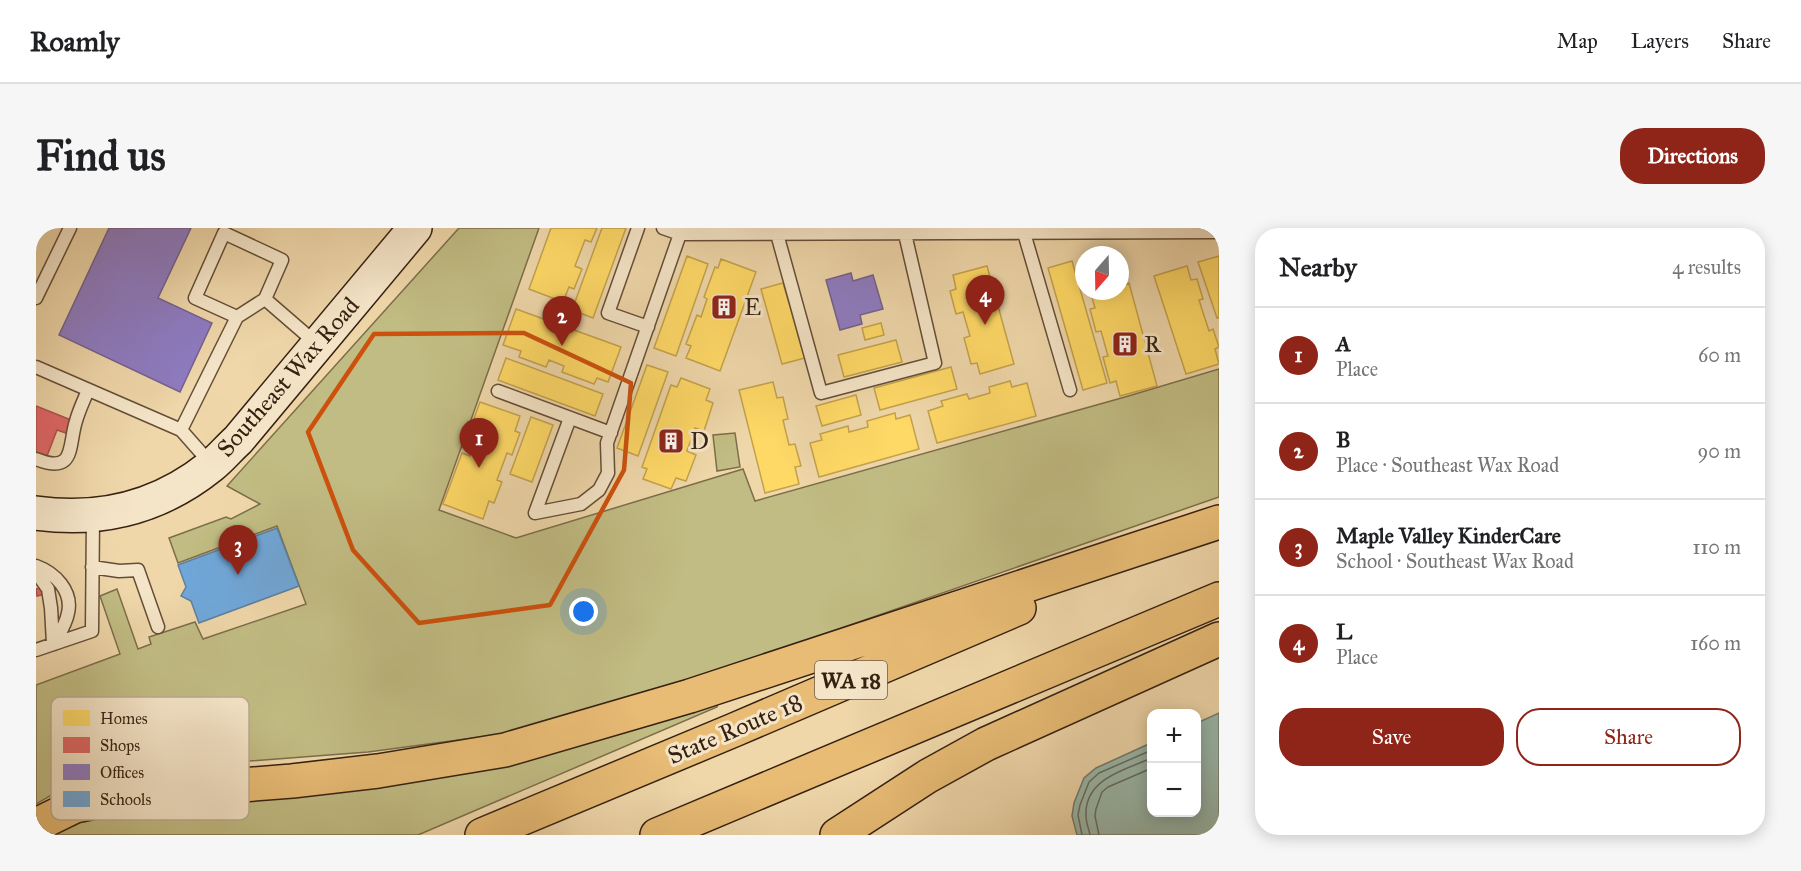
<!DOCTYPE html>
<meta charset="utf-8">
<style>
body{margin:0;font-family:"IM FELL Great Primer",serif;background:#f6f6f6;color:#202124}
.controls{position:absolute;right:18px;bottom:18px;display:grid;overflow:hidden;border-radius:12px;box-shadow:0 3px 15px #0003}
.controls button{width:54px;height:54px;display:grid;place-items:center;padding:0;border:0;border-bottom:2px solid #e0e0e0;background:#fff;color:#202124;font:30px sans-serif}
.compass{position:absolute;left:1039px;top:18px;width:54px;height:54px;border-radius:50%;background:#fff;box-shadow:0 3px 15px #0003;rotate:200deg}
.you{position:absolute;left:548px;top:384px;width:21px;height:21px;margin:-15px;border:4px solid #fff;border-radius:50%;background:#1a73e8;box-shadow:0 0 0 9px #1a73e833}
.badge{display:grid;place-items:center;width:39px;height:39px;border-radius:50%;background:#8f2418;color:#fff;font-size:20px;font-weight:700}
.pin{position:absolute;translate:-50% -50px;filter:drop-shadow(0 2px 3px #0008)}
.pin::after{content:'';position:absolute;top:32px;width:21px;height:18px;background:inherit;clip-path:polygon(0 0,100% 0,50% 100%)}
.list{margin:0;padding:0;list-style:none}
h2{display:flex;justify-content:space-between;align-items:center;height:78px;margin:0;padding:0 24px;font-size:26px}
h2 small{font-size:20px;font-weight:400;color:#757577}
.list li{display:grid;grid-template-columns:39px 1fr auto;gap:18px;align-items:center;box-sizing:border-box;height:96px;padding:0 24px;border-top:2px solid #e0e0e0}
.list b{display:block;font-size:22px;white-space:nowrap}
.list p{margin:0;font-size:20px;white-space:nowrap;color:#757577}
.list em{font-size:20px;font-style:normal;color:#757577}
.actions{display:flex;gap:12px;padding:18px 24px}
.actions a{flex:1;padding:14px 0;border:2px solid #8f2418;border-radius:24px;text-align:center;font-size:21px;color:#8f2418}
.actions .main{background:#8f2418;color:#fff}
.map{position:relative;flex:none;width:1183px;height:607px;overflow:hidden;border-radius:24px}
header{display:flex;align-items:center;gap:36px;box-sizing:border-box;height:84px;padding:0 30px;background:#fff;border-bottom:2px solid #e0e0e0}
header strong{font-size:28px}
nav{display:flex;gap:33px;margin-inline-start:auto;font-size:21px}
.intro{display:flex;align-items:center;justify-content:space-between;box-sizing:border-box;height:144px;padding:0 36px}
h1{margin:0;font-size:42px}
.button{padding:15px 27px;border-radius:24px;background:#8f2418;color:#fff;font-size:21px;font-weight:700}
main{display:flex;gap:36px;padding:0 36px}
aside{flex:1;background:#fff;border-radius:24px;box-shadow:0 3px 15px #0003}
.map>svg:first-child{display:block}
.green{fill:#c1bc83;stroke:#7c6e4a;stroke-width:1.5}
.water{fill:#9ab9ad;stroke:#727c6f;stroke-width:1.5}
.homes{fill:#ffd966;stroke:#c3a24c;stroke-width:1.5}
.shops{fill:#e06666;stroke:#ad514c;stroke-width:1.5}
.offices{fill:#8e7cc3;stroke:#74618e;stroke-width:1.5}
.schools{fill:#6fa8dc;stroke:#5e809f;stroke-width:1.5}
.lines{fill:none;stroke-linecap:round;stroke-linejoin:round}
.shore{stroke:#686d5f;stroke-width:1.5}
.service-casing{stroke:#644e37;stroke-width:15}
.secondary-casing{stroke:#362111;stroke-width:36}
.motorway-casing{stroke:#362111;stroke-width:36}
.service{stroke:#f5e5c8;stroke-width:12}
.secondary{stroke:#f5e5c8;stroke-width:33}
.motorway{stroke:#e8bc75;stroke-width:33}
.marked{fill:none;stroke:#cd510d;stroke-width:4.5;stroke-linejoin:round}
.labels{text-anchor:middle;stroke-width:6;stroke-linejoin:round;paint-order:stroke}
.shield{fill:#f5e5c8;stroke:#6f5c48;stroke-width:1.5}
.shield-label{font-size:22px;font-weight:bold;fill:#362111}
.poi-label{font-size:24px;fill:#362111;stroke:#f5e5c8;text-anchor:start}
.street-label{font-size:24px;fill:#362111;stroke:#f5e5c8}
.key{fill:#f5e5c8;stroke:#bcaa91;stroke-width:1.5}
.key-label{font-size:16px;fill:#362111}
</style>
<header>
<strong>Roamly</strong>
<nav><a>Map</a><a>Layers</a><a>Share</a></nav>
</header>
<div class="intro"><h1>Find us</h1><a class="button">Directions</a></div>
<main>
<div class="map">
<svg width="1183" height="607" viewBox="0 0 1183 607">
<rect width="100%" height="100%" fill="#efd7aa"/>
<filter id="stains"><feTurbulence type="fractalNoise" baseFrequency=".00333" numOctaves="4"/><feColorMatrix values="0 0 0 0 .2 0 0 0 0 .09 0 0 0 0 .02 0 0 0 .5 -.17"/></filter>
<radialGradient id="worn" r=".72"><stop offset=".6" stop-color="#630" stop-opacity="0"/><stop offset="1" stop-color="#630" stop-opacity=".3"/></radialGradient>
<path class="green" d="M423,0H503L403,282L480,310L707,241L719,273L1089,169L1183,141V269L583,477L495,501L445,509L332,524L110,541L66,548L19,565L0,576V457L84,426L64,368L81,361L102,421L115,416L113,409L159,394L167,411L270,376L241,298L142,335L133,310L190,289L195,291L224,276L191,258Z
M699,205L704,239L681,243L677,207Z
M682,474L681,479L382,607H13L41,593Z"/>
<path class="water" d="M1183,485V607H1041L1036,588L1038,575L1048,550L1060,540L1115,515L1116,584H1160L1161,495Z"/>
<path class="homes" d="M515,0H561L555,14L549,12L539,38L546,41L538,61L533,59L527,74L493,61Z
M566,0H590L557,90L536,82Z
M651,28L672,36L640,128L618,120Z
M1183,28V90H1181L1162,34Z
M685,31L720,44L684,143L650,130L655,118L650,116L661,87L665,89L671,71L668,69L679,39L682,40Z
M1036,33L1071,155L1047,162L1012,40Z
M951,38L978,136L944,146L941,135L935,136L928,110L934,108L927,84L920,86L914,63L920,61L917,47Z
M1151,38L1155,52L1161,51L1167,71L1163,72L1173,103L1177,101L1183,119L1179,121L1183,136L1150,146L1118,48Z
M747,55L769,130L746,136L725,61Z
M1093,55L1121,158L1084,168L1080,153L1074,155L1067,129L1072,128L1065,103L1060,104L1054,81L1059,80L1055,66L1066,63H1084V58Z
M480,81L585,119L572,154L561,150L558,156L526,144L528,138L513,132L510,139L483,129L485,123L467,117Z
M845,95L848,107L829,112L826,100Z
M860,112L866,134L808,149L802,127Z
M470,130L567,166L559,188L462,152Z
M611,137L632,144L602,228L581,220Z
M915,139L921,161L844,182L838,160Z
M645,150L674,161L670,172L677,175L668,203L659,200L651,223L660,227L650,253L640,250L635,261L607,251L611,241L606,239L635,157L641,159Z
M974,153L976,159L991,155L1000,188L901,215L892,183L907,178L905,173L931,166L933,171L954,165L953,159Z
M737,154L741,170L747,169L752,191L747,192L753,217L759,216L765,238L759,239L763,256L729,265L703,162Z
M820,167L825,187L786,198L780,178Z
M444,174L484,188L479,203L484,205L476,227L471,225L461,252L466,254L458,275L453,273L447,291L407,276L426,225L434,228L438,218L429,215Z
M859,185L860,191L874,187L883,221L783,249L774,215L786,212L784,206L812,198L813,204L832,199L831,193Z
M495,189L517,197L496,254L474,246Z"/>
<path class="shops" d="M0,178L35,192L30,205L21,202L11,228L0,224Z
M8,359L10,366L1,368L0,361Z"/>
<path class="offices" d="M73,0H155L122,70L176,95L144,164L23,107Z
M815,45L817,53L837,47L847,81L824,87L826,96L804,102L790,52Z"/>
<path class="schools" d="M241,300L263,358L163,395L155,373L145,368L150,359L142,337Z"/>
<g class="lines">
<path class="shore" d="M1046,607L1042,587L1044,577L1053,554L1063,545L1116,522
M1054,607C1053,601 1050,595 1050,588C1048,551 1088,542 1116,530
M1063,607L1059,588L1060,581L1066,564L1072,559L1116,540"/>
<defs>
<path id="service" d="M602,0L572,85L612,99
M627,0L644,6
M988,5L1034,162
M741,6L785,165L899,135L869,6
M0,70L34,0
M229,71L281,116
M0,139L145,202L175,236
M462,163L575,205
M534,190L499,285L545,276L563,262L572,245L571,215L644,6L1183,4
M145,202L201,89L229,71L246,32L188,5L159,70L201,89
M0,231C40,247 32,218 40,193C43,182 48,172 52,162
M0,338C19,345 37,363 32,385C30,396 23,407 18,416
M56,339L83,343L102,342L122,399
M0,344L12,361L15,380L17,415
M0,422L56,403L57,288"/>
<path id="secondary" d="M0,285C65,294 124,279 175,238C185,230 193,220 202,212L379,0"/>
<path id="motorway" d="M0,597L39,578L73,571L118,564L256,553L342,543L469,522L654,468L1183,294
M446,607L698,502L983,380
M621,607L1183,371
M801,607L892,548L950,516L1183,411"/>
</defs>
<use href="#service" class="service-casing"/>
<use href="#secondary" class="secondary-casing"/>
<use href="#motorway" class="motorway-casing"/>
<use href="#service" class="service"/>
<use href="#secondary" class="secondary"/>
<use href="#motorway" class="motorway"/>
</g>
<path class="marked" d="M488,105L595,155L588,242L514,377L383,395L317,322L272,204L338,106Z"/>
<defs>
<symbol id="building-square" viewBox="-11 -11 22 22"><rect x="-9" y="-9" width="18" height="18" rx="4" fill="#8f2418" stroke="#f5e5c8"/><path d="M-4-6H4V6H1V3H-1V6H-4ZM-2.5-4.3h1.7v1.8h-1.7ZM.8-4.3h1.7v1.8H.8ZM-2.5-1h1.7V.8h-1.7ZM.8-1h1.7V.8H.8Z" fill="#fff"/></symbol>
</defs>
<g fill-rule="evenodd">
<use href="#building-square" x="673" y="64" width="30" height="30"/>
<use href="#building-square" x="1074" y="101" width="30" height="30"/>
<use href="#building-square" x="620" y="198" width="30" height="30"/>
</g>
<g class="labels">
<rect class="shield" x="779" y="433" width="72" height="38" rx="4.5"/>
<g class="shield-label">
<text x="815" y="460">WA 18</text>
</g>
<g class="poi-label">
<text x="708" y="87">E</text>
<text x="1108" y="124">R</text>
<text x="654" y="221">D</text>
</g>
<g class="street-label">
<text transform="translate(252 149) rotate(-49)" y="8">Southeast Wax Road</text>
<text transform="translate(699 501) rotate(-23)" y="8">State Route 18</text>
</g>
</g>
<rect x="15" y="469" width="198" height="123" rx="9" class="key"/>
<rect x="27" y="482" width="27" height="16" fill="#ffd966"/>
<rect x="27" y="509" width="27" height="16" fill="#e06666"/>
<rect x="27" y="536" width="27" height="16" fill="#8e7cc3"/>
<rect x="27" y="563" width="27" height="16" fill="#6fa8dc"/>
<g class="key-label">
<text x="64" y="496">Homes</text>
<text x="64" y="523">Shops</text>
<text x="64" y="550">Offices</text>
<text x="64" y="577">Schools</text>
</g>
<rect width="100%" height="100%" filter="url(#stains)"/>
<rect width="100%" height="100%" fill="url(#worn)"/>
</svg>
<div class="controls">
<button>+</button>
<button>−</button>
</div>
<svg class="compass" viewBox="-18 -18 36 36"><path d="M0-13l5 13h-10z" fill="#e53935"/><path d="M0 13l5-13h-10z" fill="#757577"/></svg>
<div class="you"></div>
<div class="pin badge" style="left:443px;top:240px">1</div>
<div class="pin badge" style="left:526px;top:118px">2</div>
<div class="pin badge" style="left:202px;top:347px">3</div>
<div class="pin badge" style="left:949px;top:97px">4</div>
</div>
<aside>
<h2>Nearby<small>4 results</small></h2>
<ul class="list">
<li><span class="badge">1</span><div><b>A</b><p>Place</p></div><em>60 m</em></li>
<li><span class="badge">2</span><div><b>B</b><p>Place · Southeast Wax Road</p></div><em>90 m</em></li>
<li><span class="badge">3</span><div><b>Maple Valley KinderCare</b><p>School · Southeast Wax Road</p></div><em>110 m</em></li>
<li><span class="badge">4</span><div><b>L</b><p>Place</p></div><em>160 m</em></li>
</ul>
<div class="actions"><a class="main">Save</a><a>Share</a></div>
</aside>
</main>
